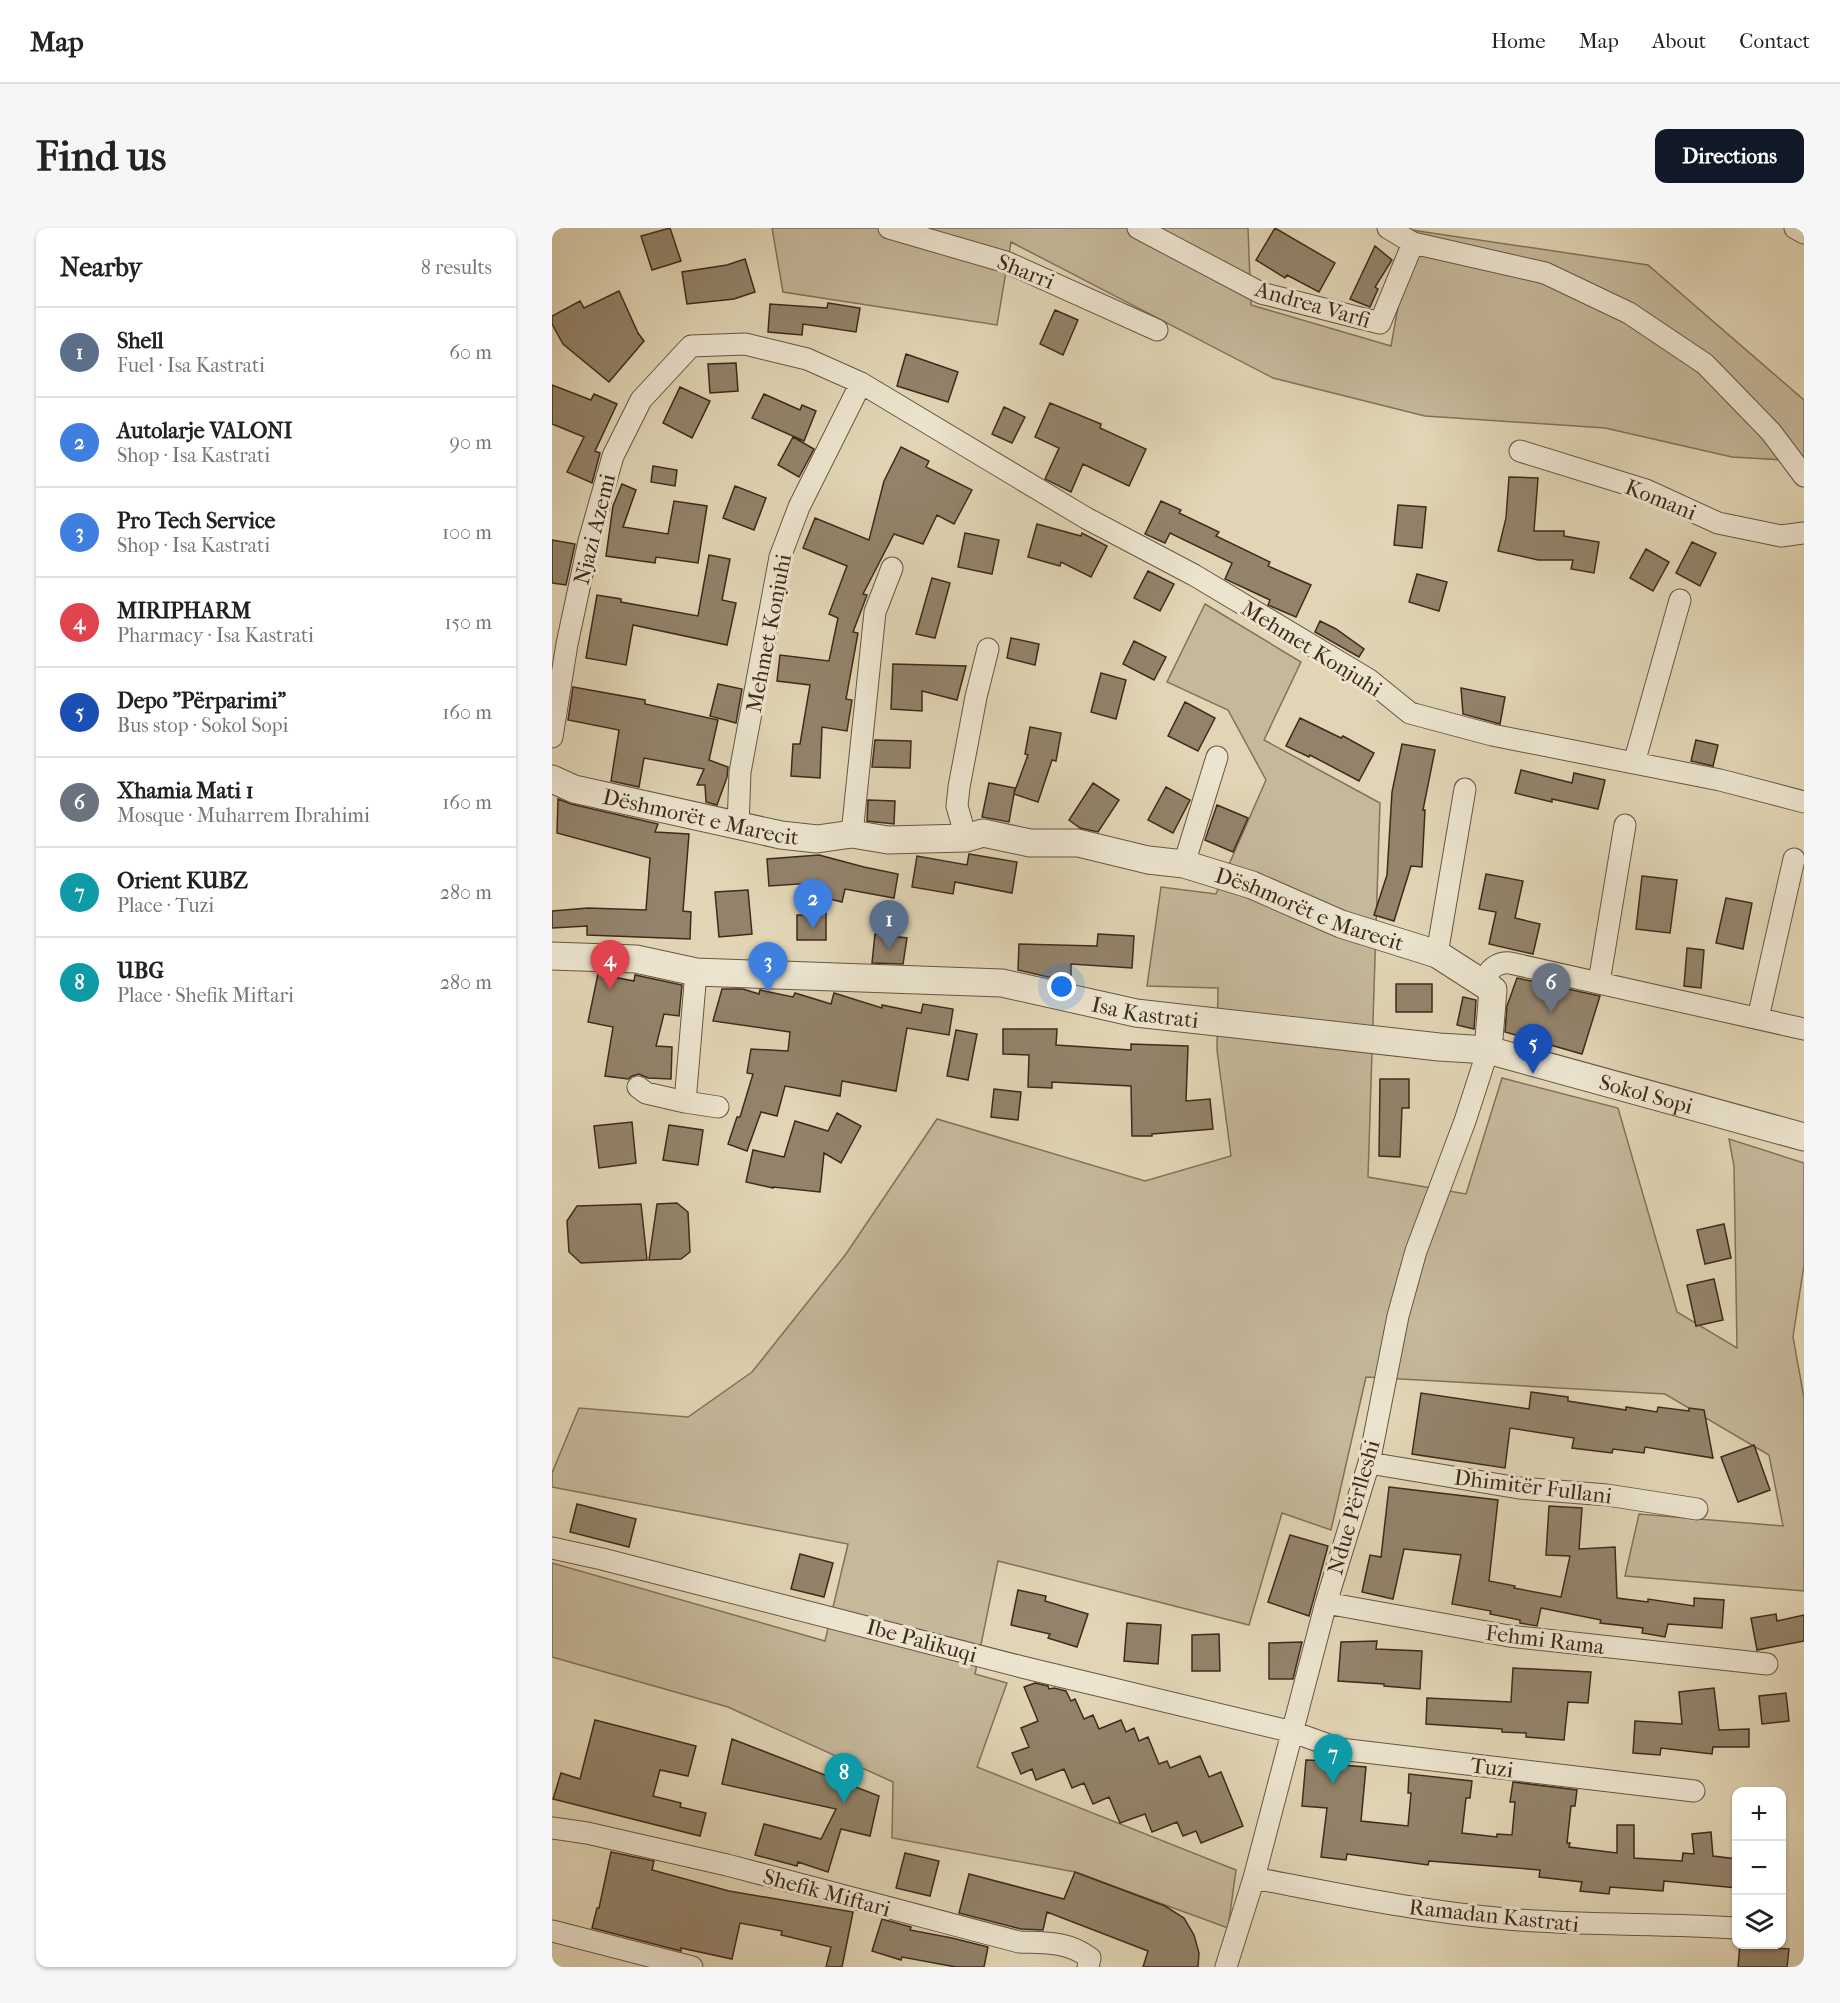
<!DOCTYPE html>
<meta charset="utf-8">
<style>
body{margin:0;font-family:"IM FELL French Canon",serif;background:#f6f6f6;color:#222}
.controls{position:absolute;right:18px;bottom:18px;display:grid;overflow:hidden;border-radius:12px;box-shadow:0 2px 4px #0004}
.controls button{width:54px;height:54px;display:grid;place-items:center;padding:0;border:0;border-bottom:2px solid #e0e0e0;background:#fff;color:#222;font:30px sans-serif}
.you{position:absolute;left:510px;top:759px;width:21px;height:21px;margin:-15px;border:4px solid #fff;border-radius:50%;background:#1a73e8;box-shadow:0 0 0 9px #1a73e833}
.badge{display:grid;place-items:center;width:39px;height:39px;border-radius:50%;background:#111827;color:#fff;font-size:20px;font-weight:700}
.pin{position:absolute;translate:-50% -50px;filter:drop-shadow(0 2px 3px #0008)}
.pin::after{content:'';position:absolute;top:32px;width:21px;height:18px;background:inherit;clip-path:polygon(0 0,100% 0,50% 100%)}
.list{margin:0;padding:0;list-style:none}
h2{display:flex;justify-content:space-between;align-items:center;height:78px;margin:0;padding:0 24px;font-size:26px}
h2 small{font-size:20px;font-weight:400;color:#767676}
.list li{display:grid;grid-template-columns:39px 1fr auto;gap:18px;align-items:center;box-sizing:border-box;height:90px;padding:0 24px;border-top:2px solid #e0e0e0}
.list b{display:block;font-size:22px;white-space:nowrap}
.list p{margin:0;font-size:20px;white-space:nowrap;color:#767676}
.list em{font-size:20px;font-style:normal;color:#767676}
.icon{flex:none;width:33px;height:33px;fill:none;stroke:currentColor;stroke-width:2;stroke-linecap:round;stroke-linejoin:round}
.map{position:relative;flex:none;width:1252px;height:1739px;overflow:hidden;border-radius:12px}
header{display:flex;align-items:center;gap:36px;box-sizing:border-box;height:84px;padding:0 30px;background:#fff;border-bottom:2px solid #e0e0e0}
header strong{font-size:28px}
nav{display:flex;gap:33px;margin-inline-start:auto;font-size:21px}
.intro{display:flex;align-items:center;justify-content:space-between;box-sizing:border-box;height:144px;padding:0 36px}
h1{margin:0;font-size:42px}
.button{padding:15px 27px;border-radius:12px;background:#111827;color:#fff;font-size:21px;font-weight:700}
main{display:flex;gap:36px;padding:0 36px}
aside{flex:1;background:#fff;border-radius:12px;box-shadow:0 2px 4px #0004}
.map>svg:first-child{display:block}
.green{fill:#c5b89b;stroke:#82725a;stroke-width:1.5}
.building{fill:#93836b;stroke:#3f2b1a;stroke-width:1.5}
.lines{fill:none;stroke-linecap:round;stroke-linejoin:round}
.minor-casing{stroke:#685641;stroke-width:23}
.tertiary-casing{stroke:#685641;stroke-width:29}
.minor{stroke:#ece4cf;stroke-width:21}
.tertiary{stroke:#ece4cf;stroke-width:27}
.labels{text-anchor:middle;stroke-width:6;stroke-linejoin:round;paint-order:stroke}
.street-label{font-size:22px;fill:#3f2b1a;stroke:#ece4cf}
</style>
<header>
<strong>Map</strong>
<nav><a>Home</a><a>Map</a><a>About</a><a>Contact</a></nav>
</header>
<div class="intro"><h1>Find us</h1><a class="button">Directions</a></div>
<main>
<aside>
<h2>Nearby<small>8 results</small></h2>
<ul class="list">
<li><span class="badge" style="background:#5c6f8a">1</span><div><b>Shell</b><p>Fuel · Isa Kastrati</p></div><em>60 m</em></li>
<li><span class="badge" style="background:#3f7fe0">2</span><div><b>Autolarje VALONI</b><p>Shop · Isa Kastrati</p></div><em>90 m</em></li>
<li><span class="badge" style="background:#3f7fe0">3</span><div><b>Pro Tech Service</b><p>Shop · Isa Kastrati</p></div><em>100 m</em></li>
<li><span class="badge" style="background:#e0444e">4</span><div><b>MIRIPHARM</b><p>Pharmacy · Isa Kastrati</p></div><em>150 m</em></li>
<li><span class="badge" style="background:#1a4fb4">5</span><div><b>Depo &quot;Përparimi&quot;</b><p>Bus stop · Sokol Sopi</p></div><em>160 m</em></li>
<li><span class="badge" style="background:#6b7280">6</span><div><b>Xhamia Mati 1</b><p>Mosque · Muharrem Ibrahimi</p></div><em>160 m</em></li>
<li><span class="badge" style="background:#0f9aa8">7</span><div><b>Orient KUBZ</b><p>Place · Tuzi</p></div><em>280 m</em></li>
<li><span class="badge" style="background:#0f9aa8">8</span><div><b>UBG</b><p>Place · Shefik Miftari</p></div><em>280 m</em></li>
</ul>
</aside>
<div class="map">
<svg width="1252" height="1739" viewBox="0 0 1252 1739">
<rect width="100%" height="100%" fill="#e1d5b5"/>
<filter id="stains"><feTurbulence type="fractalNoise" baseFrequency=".00333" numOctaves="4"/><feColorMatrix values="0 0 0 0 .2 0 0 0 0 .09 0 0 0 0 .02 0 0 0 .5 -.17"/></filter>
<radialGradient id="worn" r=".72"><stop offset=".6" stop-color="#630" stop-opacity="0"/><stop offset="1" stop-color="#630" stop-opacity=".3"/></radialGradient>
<path class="green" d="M220,0H696L699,77L839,118L860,2L1096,37L1252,172V233L1180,229L1053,200L873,188L721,150L459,14L445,97L231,64Z
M653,376L749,434L712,512L828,575L816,949L914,966L950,850L1066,880L1125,1084L1185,1120L1182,938L1177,911L1252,935V1037L1241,1109L1252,1170V1363L1073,1348L1087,1286L1231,1298L1217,1227L1113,1166L814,1149L779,1302L730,1285L697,1397L446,1333L423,1446L455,1455L425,1539L684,1642L676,1700L523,1644L340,1610L341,1554L176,1479L0,1429V1335L273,1413L296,1316L0,1259V1245L27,1180L136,1189L200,1144L294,1026L385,891L593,953L679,928L665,822L666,760L595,758L609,659L664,666L714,552L676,482L615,454Z"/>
<path class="building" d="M118,0L129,33L100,42L89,8Z
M723,0L783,35L767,64L735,47L733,50L704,32Z
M823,18L840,32L823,59L826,61L818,79L798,71Z
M193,31L203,64L182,71L135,76L130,44L175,37Z
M67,63L86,105L92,113L57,154L11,116L0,96V88L28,73L32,80Z
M276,75L308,80L304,104L251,96L250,107L216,104L218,76L275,80Z
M503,82L526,92L511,127L488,116Z
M354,126L406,144L396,174L345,158Z
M184,135L186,163L158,165L156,136Z
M0,157L39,172L42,166L65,176L43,223L48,225L40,255L15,244L32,209L0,196Z
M128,159L158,173L140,210L111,195Z
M212,166L248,182L250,177L264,183L252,213L200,190Z
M498,175L549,196L548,200L594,221L577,258L531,236L519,264L493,251L507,220L483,209Z
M452,179L473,189L460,215L440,206Z
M241,209L262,221L247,249L226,237Z
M349,219L377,233L374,239L420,262L402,296L385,287L371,316L342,306L311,366L315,367L301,404L306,405L294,471L300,472L295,503L270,499L268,550L239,548L241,516H248L258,457L225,453L228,427L277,433L286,390L277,386L295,338L251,320L263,290L317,312L332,253Z
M101,238L125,242L123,258L99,254Z
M957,249L986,250L982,303H1012V308L1047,314L1042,345L1019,341L1021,332H986L946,323L954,290Z
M70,256L84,262L71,299L116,306L122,273L155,278L146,335L104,329L103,335L54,328L61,278Z
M183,258L214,270L202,302L171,290Z
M609,273L629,282L627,285L667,304L664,308L718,334L716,338L759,357L744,389L716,377L718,372L673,351L680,335L618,305L613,315L593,306Z
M846,277L874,279L870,320L842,317Z
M485,296L529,308L530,305L555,318L539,349L509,334L508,338L476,329Z
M413,305L447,312L440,346L406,339Z
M0,312L23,316L14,357L0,355Z
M1140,314L1164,325L1148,358L1124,345Z
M1094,321L1117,334L1101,363L1078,350Z
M157,327L178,331L170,372L184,375L175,417L81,397L74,437L34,430L45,367L69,371V374L146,388Z
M596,343L622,356L608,383L582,370Z
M865,346L895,354L887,383L857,374Z
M380,350L398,355L383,410L364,406Z
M768,393L784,401L812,421L807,429L763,404Z
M459,410L487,416L483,437L455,430Z
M582,413L614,429L602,452L571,436Z
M341,436L414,438L405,472L370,463V483L339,481Z
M549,445L574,452L564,491L539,484Z
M166,456L190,461L184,495L158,488Z
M21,459L93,472V476L166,492L157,532L176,539L175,549L165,577L154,574L153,557H145L152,541L92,530L87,559L59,553L67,502L16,492Z
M909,460L953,469L948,496L911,486Z
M633,474L663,490L646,523L616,508Z
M748,490L789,510L791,508L822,525L807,553L758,527L757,529L734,518Z
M478,499L509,505L504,533L500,532L486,574L462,566L457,594L430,589L437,555L463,560L462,565L476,527L473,526Z
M323,512L359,513L358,540L320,539Z
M1144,512L1166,517L1161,538L1139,533Z
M850,516L883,522L871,582H873L870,639L859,638L842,693L822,687L835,647L840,564Z
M969,542L1020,555L1022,545L1053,552L1046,581L1000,571V574L963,565Z
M541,555L567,572L546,604L528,600L517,592Z
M614,559L638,572L621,605L596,592Z
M6,571L19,576L106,596L103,604L137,606L131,683L139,684L138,711L35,707V698L0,700V683L36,680L94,682L98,630L5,605Z
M316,572L343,573L342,596L315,593Z
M665,577L696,590L681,624L653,612Z
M417,626L465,634L460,665L403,654L401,666L360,659L365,628L415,637Z
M267,627L312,639L346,646L342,670L293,661L290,674L274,670V712H245V687H252L261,655L217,658L215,631Z
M934,646L971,653L963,690L988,696L981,726L937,716L944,684L927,681Z
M1090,648L1125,652L1118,705L1084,701Z
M196,662L200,706L167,709L163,664Z
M1174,670L1200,675L1191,721L1164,715Z
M323,706L355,710L351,736L320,735Z
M546,706L582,708L580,740L519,736V750L496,749L466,742L467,716L545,718Z
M1135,720L1152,722L1149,760L1132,758Z
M46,746L82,753L83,747L130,757L127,788L112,786L104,818L120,819L119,851L96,850L87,846L80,848L76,851L53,848L61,799L36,794Z
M965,750L1048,768L1030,826L953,804L955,778Z
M844,756H880V784H844Z
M170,761H191L207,766L208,762L241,769L243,765L279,776L282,765L330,780V777L369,785L371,776L401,781L397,807L355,800L344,863L290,853L288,868L233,858L225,888L209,884L195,923L176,916L185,889H188L201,846L195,845L199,821L236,823L238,804L161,793Z
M911,769L924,772L922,801L905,797Z
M451,801H505L504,817L579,822V816L636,818L634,873L658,871L661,901L600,906V908H580L579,858L500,854V860L476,859L477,827L451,826Z
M404,802L425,806L416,852L395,848Z
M828,851H857V880H850L848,929L827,928Z
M442,861L469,864L466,892L439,889Z
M285,885L309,898L289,935L272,925L268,964L221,959V960L194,954L201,922L232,929L243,893L276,903Z
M80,894L84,935L47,940L42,898Z
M117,897L151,902L146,937L111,932Z
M125,975L136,984L138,1024L129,1031L97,1032L105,976Z
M89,976L95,1032L29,1035L17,1024L15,993L25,978Z
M1172,996L1179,1030L1153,1036L1145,1002Z
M1162,1051L1171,1092L1144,1098L1135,1057Z
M979,1164L1016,1169V1173L1074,1182V1179L1105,1184L1106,1179L1137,1183V1180L1152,1182L1161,1230L1093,1219L1092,1225L1061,1221L1060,1225L1020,1220L1022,1210L958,1200L953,1240L860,1226L869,1165L977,1181Z
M1202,1217L1218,1262L1186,1274L1169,1229Z
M837,1259L946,1272L937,1353L963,1358L962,1360L1009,1369L1018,1328L994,1327L997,1278L1030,1280L1027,1321L1063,1319L1065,1370L1096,1374V1371L1142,1378V1370L1172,1372L1170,1400L1116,1396L1113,1409L1090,1405L1091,1400L1048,1395L1049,1392L989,1380L985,1398L968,1395V1392L938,1386L939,1383L900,1376L909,1327L852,1321L841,1371L810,1364L818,1327L829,1329Z
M25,1276L84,1291L77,1319L18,1304Z
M738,1307L776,1318L757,1388L716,1374Z
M248,1326L281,1335L272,1369L239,1361Z
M466,1362L494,1368L493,1373L536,1386L525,1419L496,1410L498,1406L459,1397Z
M1224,1386L1225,1393L1252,1387V1413L1205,1422L1199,1390Z
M575,1395L609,1397L606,1436L572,1433Z
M667,1406L668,1443H640V1407Z
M825,1413L824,1421L870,1423L868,1461L832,1458V1456L786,1453L789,1414Z
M750,1414L741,1451H717V1415Z
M961,1440L1039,1444L1036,1475L1016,1474L1012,1512L974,1509V1505L950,1504V1501L874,1496L875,1470L959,1474Z
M483,1455L496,1458L497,1461L502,1460L514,1463L519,1473L523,1471L532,1491L541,1487L547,1501L569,1492L574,1504L582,1500L587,1513L596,1509L607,1536L615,1533L618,1540L648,1528L657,1549L669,1544L691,1598L649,1615L644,1603L631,1608L625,1594L600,1604L593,1586L568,1595L557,1569L541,1576L532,1555L520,1560L512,1541L484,1552L480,1541L469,1546L460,1525L477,1519L469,1500L486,1493L472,1459Z
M1162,1460L1167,1502L1197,1501V1519H1161L1160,1526L1109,1520L1108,1527L1081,1525L1083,1493L1130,1496L1127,1464Z
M1234,1465L1237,1493L1210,1496L1207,1468Z
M43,1492L144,1518L136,1548L108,1542L101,1568L129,1575L128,1579L154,1585L148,1608L1,1571L9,1545L28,1551Z
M180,1511L327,1568L318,1608L289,1601L276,1644L246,1634L245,1638L203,1627L212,1596L269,1611L284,1581L170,1556Z
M754,1532L777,1533V1536L814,1539L809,1593L856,1598L859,1565H856L857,1546L920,1553L918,1570H914L910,1605L945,1609V1606L960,1607L963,1574H958L961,1554L1025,1562L1023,1578H1019L1015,1615H1018L1017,1619L1065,1625V1597H1082V1630L1130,1633L1131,1625L1142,1626L1140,1606L1159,1604L1161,1628L1185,1631V1660L1112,1653L1111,1663L1058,1659L1057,1666L1028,1663L1030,1654L987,1649L988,1642L877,1633L876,1637L795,1626L794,1632L769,1629L775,1580L750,1578Z
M59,1624L102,1633L100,1642L177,1663L301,1684L290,1739H274L279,1719L229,1707L230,1703L188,1695L180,1731L129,1720V1723L40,1700L45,1680H47Z
M353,1625L387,1633L378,1668L344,1660Z
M523,1644L613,1678L632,1690L642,1707L647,1725L646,1739H591L596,1723L495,1684L491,1702L469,1701L407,1685L417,1646L512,1671Z
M330,1691L359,1699L358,1702L400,1710L436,1719L432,1739H404L350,1729L349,1732L320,1723Z
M1188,1716H1208V1719L1237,1721L1235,1739H1186Z"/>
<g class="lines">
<defs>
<path id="minor" d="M337,0L454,34L605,102
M586,0L709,65L828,95L861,15
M836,0L861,15L993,45L1077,85L1153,136L1219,204L1252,248
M1243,0L1252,5
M968,223L1094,262L1166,295L1229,308L1252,305
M0,509L15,416L37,313L61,228L89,172L139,118L193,116L255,131L309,155L534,290L642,347L816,451L858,485L940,507L1168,552L1252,574
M1082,535L1128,372
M186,598L188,544L228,329L247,279L309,155
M300,606L323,384L340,340
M414,610L405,578L407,559L424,469L436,421
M632,636L665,529
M885,726L913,561
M144,744L133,874L166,879
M1047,754L1073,597
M941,762L935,748C939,739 948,734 958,735L1252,801
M1206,790L1242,631
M86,859L94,865L133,874
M817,1235L967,1260L1055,1267L1145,1281
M0,1320L50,1331L470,1439L741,1504L788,1521L1142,1563
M774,1375L957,1408L1215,1436
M0,1600L35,1605L175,1637L467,1714C494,1715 515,1713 538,1730L536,1739
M702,1650C786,1666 870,1684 955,1691C1032,1698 1108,1695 1184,1700
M0,1703L140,1739
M674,1739L702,1650L774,1375L817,1235L846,1088L864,1023L913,893L936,822"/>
<g id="tertiary">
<path id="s1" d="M0,551L22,561L229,607L265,611L300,606L336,612L414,610L431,605L478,615H526L596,632L632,636L700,657L789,696L885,726L941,762L936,822"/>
<path id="s2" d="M0,728L84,731L144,744L450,755L584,785L887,819L936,822L1252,909"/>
</g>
</defs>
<use href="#minor" class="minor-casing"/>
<use href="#tertiary" class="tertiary-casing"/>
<use href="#minor" class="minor"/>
<use href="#tertiary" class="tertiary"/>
</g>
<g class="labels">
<g class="street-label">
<text transform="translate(474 43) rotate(22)" y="8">Sharri</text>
<text transform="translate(761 76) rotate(16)" y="8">Andrea Varfi</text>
<text transform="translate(1109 271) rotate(22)" y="8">Komani</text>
<text transform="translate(42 301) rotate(-76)" y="8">Njazi Azemi</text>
<text transform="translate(216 405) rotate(-79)" y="8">Mehmet Konjuhi</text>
<text transform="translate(760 420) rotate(32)" y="8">Mehmet Konjuhi</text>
<text dy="8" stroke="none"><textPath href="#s1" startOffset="154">Dëshmorët e Marecit</textPath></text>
<text dy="8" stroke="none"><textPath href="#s1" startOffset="778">Dëshmorët e Marecit</textPath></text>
<text dy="8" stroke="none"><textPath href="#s2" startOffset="598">Isa Kastrati</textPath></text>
<text dy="8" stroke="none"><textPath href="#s2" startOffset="1107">Sokol Sopi</textPath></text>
<text transform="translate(981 1258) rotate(7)" y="8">Dhimitër Fullani</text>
<text transform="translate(801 1279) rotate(-74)" y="8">Ndue Përlleshi</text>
<text transform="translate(993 1411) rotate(7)" y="8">Fehmi Rama</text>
<text transform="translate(370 1412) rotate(15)" y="8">Ibe Palikuqi</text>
<text transform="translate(940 1539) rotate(7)" y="8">Tuzi</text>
<text transform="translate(275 1664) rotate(15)" y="8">Shefik Miftari</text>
<text transform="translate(942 1687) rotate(6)" y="8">Ramadan Kastrati</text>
</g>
</g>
<rect width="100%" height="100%" filter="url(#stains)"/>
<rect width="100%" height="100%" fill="url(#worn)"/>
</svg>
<div class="controls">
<button>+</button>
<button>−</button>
<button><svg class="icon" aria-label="layers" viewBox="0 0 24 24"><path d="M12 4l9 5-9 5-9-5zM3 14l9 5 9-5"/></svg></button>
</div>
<div class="you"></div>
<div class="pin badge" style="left:337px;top:722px;background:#5c6f8a">1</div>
<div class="pin badge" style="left:261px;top:701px;background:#3f7fe0">2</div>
<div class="pin badge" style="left:216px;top:764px;background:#3f7fe0">3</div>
<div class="pin badge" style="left:58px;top:762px;background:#e0444e">4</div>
<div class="pin badge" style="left:981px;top:846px;background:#1a4fb4">5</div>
<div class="pin badge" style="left:999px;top:785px;background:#6b7280">6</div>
<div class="pin badge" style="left:781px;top:1556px;background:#0f9aa8">7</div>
<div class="pin badge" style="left:292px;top:1575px;background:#0f9aa8">8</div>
</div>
</main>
